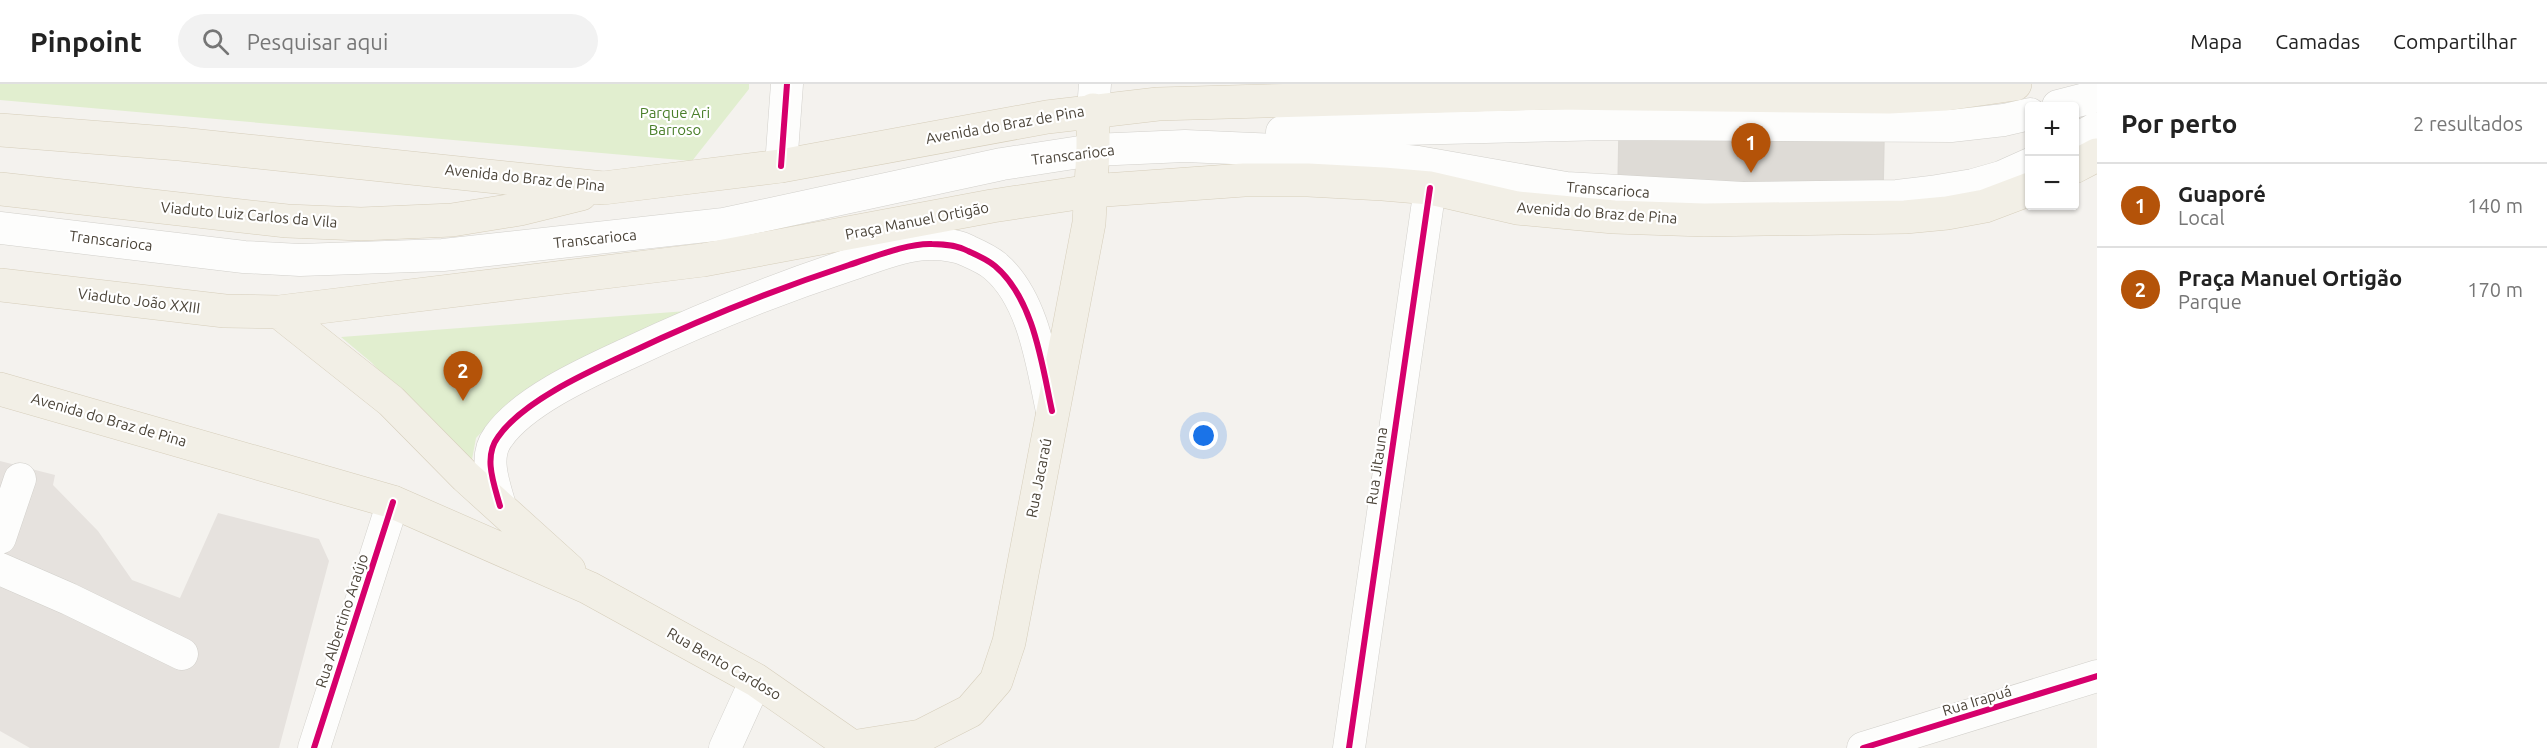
<!DOCTYPE html>
<html lang="pt">
<meta charset="utf-8">
<style>
body{margin:0;font-family:Ubuntu,sans-serif;background:#f2f2f2;color:#222}
.controls{position:absolute;right:18px;top:18px;display:grid;overflow:hidden;border-radius:6px;box-shadow:0 2px 4px #0004}
.controls button{width:54px;height:54px;display:grid;place-items:center;padding:0;border:0;border-bottom:2px solid #e0e0e0;background:#fff;color:#222;font:30px sans-serif}
.you{position:absolute;left:1204px;top:352px;width:21px;height:21px;margin:-15px;border:4px solid #fff;border-radius:50%;background:#1a73e8;box-shadow:0 0 0 9px #1a73e833}
.badge{display:grid;place-items:center;width:39px;height:39px;border-radius:50%;background:#b45309;color:#fff;font-size:20px;font-weight:700}
.pin{position:absolute;translate:-50% -50px;filter:drop-shadow(0 2px 3px #0008)}
.pin::after{content:'';position:absolute;top:32px;width:21px;height:18px;background:inherit;clip-path:polygon(0 0,100% 0,50% 100%)}
.list{margin:0;padding:0;list-style:none}
h2{display:flex;justify-content:space-between;align-items:center;height:78px;margin:0;padding:0 24px;font-size:26px}
h2 small{font-size:20px;font-weight:400;color:#767676}
.list li{display:grid;grid-template-columns:39px 1fr auto;gap:18px;align-items:center;box-sizing:border-box;height:84px;padding:0 24px;border-top:2px solid #e0e0e0}
.list b{display:block;font-size:22px;white-space:nowrap}
.list p{margin:0;font-size:20px;white-space:nowrap;color:#767676}
.list em{font-size:20px;font-style:normal;color:#767676}
.icon{flex:none;width:33px;height:33px;fill:none;stroke:currentColor;stroke-width:2;stroke-linecap:round;stroke-linejoin:round}
.map{position:relative;flex:none;width:2097px;height:664px;overflow:hidden}
header{display:flex;align-items:center;gap:36px;box-sizing:border-box;height:84px;padding:0 30px;background:#fff;border-bottom:2px solid #e0e0e0}
header strong{font-size:28px}
nav{display:flex;gap:33px;margin-inline-start:auto;font-size:21px}
.search{width:420px;height:54px;background:#f2f2f2;display:flex;align-items:center;gap:15px;box-sizing:border-box;padding:0 21px;border-radius:33px;color:#767676;font-size:22px}
main{display:flex}
aside{flex:1;background:#fff}
.map>svg:first-child{display:block}
.industrial{fill:#e6e2de}
.green{fill:#e1eecf}
.building{fill:#dedbd6;stroke:#dcd9d4;stroke-width:1.5}
.lines{fill:none;stroke-linecap:round;stroke-linejoin:round}
.minor-casing{stroke:#d2d0cb;stroke-width:33}
.major-casing{stroke:#d6cebb;stroke-width:34}
.minor{stroke:#fdfdfc;stroke-width:32}
.major{stroke:#f2efe6;stroke-width:33}
.cycleway-casing{stroke:#fff;stroke-width:10}
.cycleway{stroke:#d6006c;stroke-width:6}
.labels{text-anchor:middle;stroke-width:4.5;stroke-linejoin:round;paint-order:stroke}
.park-label{font-size:15px;fill:#4a7f2a;stroke:#fff}
.street-label{font-size:15px;fill:#4b4439;stroke:#fff}
</style>
<header>
<strong>Pinpoint</strong>
<div class="search"><svg class="icon" aria-label="search" viewBox="0 0 24 24"><circle cx="10" cy="10" r="6"/><path d="M15 15l6 6"/></svg>Pesquisar aqui</div>
<nav><a>Mapa</a><a>Camadas</a><a>Compartilhar</a></nav>
</header>
<main>
<div class="map">
<svg width="2097" height="664" viewBox="0 0 2097 664">
<rect width="100%" height="100%" fill="#f4f2ee"/>
<path class="industrial" d="M0,377L55,391L53,401L98,447L132,496L180,514L218,429L319,455L329,477L279,664H30L0,647Z"/>
<path class="green" d="M0,0H749V5L692,77L0,16Z
M700,226L493,336L476,354L470,386L372,279L341,253Z"/>
<path class="building" d="M1619,50L1884,55L1883,107L1618,103Z"/>
<g class="lines">
<defs>
<path id="minor" d="M2058,22L2097,12
M1093,26L1095,0
M1282,48L1608,40L1951,42L2004,36L2030,30
M2074,56L2097,44
M781,82L787,0
M0,144L244,173L300,176L443,171L724,140L1002,80L1093,66L1185,62L1303,67L1418,78L1566,104L1743,114L1897,112L1931,108L1973,101L2001,93L2030,80
M500,422C494,400 483,373 498,353C523,317 588,288 627,270C699,236 773,206 849,181C874,173 907,159 932,160C943,160 959,162 968,167C977,171 988,176 995,182C1034,215 1042,281 1052,327
M0,454L20,395
M0,485L69,515L182,570
M314,664L393,418
M725,664L756,596
M1349,664L1430,104
M1863,664L2097,592"/>
<path id="major" d="M0,46L180,60L603,104L781,82L1047,33L1158,20L1553,9L1889,13L1946,10L2015,0
M2074,83L2097,71
M0,105L287,137L361,140L452,136L520,125L581,110
M0,201L225,227L279,228L703,176L992,122L1091,107L1161,102L1244,96H1308L1383,100L1430,104L1517,124L1614,133L1704,136L1905,133L1947,129L1985,122L2030,105
M279,228L391,317L466,393L569,486
M0,305L393,418L589,504L756,596L854,664
M852,663L921,652L970,627L996,597L1009,558L1089,139L1093,66V26"/>
</defs>
<use href="#minor" class="minor-casing"/>
<use href="#major" class="major-casing"/>
<use href="#minor" class="minor"/>
<use href="#major" class="major"/>
<defs>
<path id="cycleway" d="M781,82L787,0
M500,422C494,400 483,373 498,353C523,317 588,288 627,270C699,236 773,206 849,181C874,173 907,159 932,160C943,160 959,162 968,167C977,171 988,176 995,182C1034,215 1042,281 1052,327
M314,664L393,418
M1349,664L1430,104
M1863,664L2097,592"/>
</defs>
<use href="#cycleway" class="cycleway-casing"/>
<use href="#cycleway" class="cycleway"/>
</g>
<g class="labels">
<g class="park-label">
<text x="675" y="34">Parque Ari<tspan x="675" dy="17">Barroso</tspan></text>
</g>
<g class="street-label">
<text transform="translate(1005 41) rotate(-10)" y="5">Avenida do Braz de Pina</text>
<text transform="translate(1073 71) rotate(-7)" y="5">Transcarioca</text>
<text transform="translate(525 94) rotate(6)" y="5">Avenida do Braz de Pina</text>
<text transform="translate(1608 106) rotate(4)" y="5">Transcarioca</text>
<text transform="translate(1597 129) rotate(4)" y="5">Avenida do Braz de Pina</text>
<text transform="translate(249 131) rotate(5)" y="5">Viaduto Luiz Carlos da Vila</text>
<text transform="translate(917 137) rotate(-11)" y="5">Praça Manuel Ortigão</text>
<text transform="translate(595 155) rotate(-6)" y="5">Transcarioca</text>
<text transform="translate(111 157) rotate(7)" y="5">Transcarioca</text>
<text transform="translate(139 217) rotate(7)" y="5">Viaduto João XXIII</text>
<text transform="translate(109 336) rotate(16)" y="5">Avenida do Braz de Pina</text>
<text transform="translate(1377 382) rotate(-82)" y="5">Rua Jitauna</text>
<text transform="translate(1039 394) rotate(-79)" y="5">Rua Jacaraú</text>
<text transform="translate(342 537) rotate(-72)" y="5">Rua Albertino Araújo</text>
<text transform="translate(724 580) rotate(30)" y="5">Rua Bento Cardoso</text>
<text transform="translate(1977 617) rotate(-17)" y="5">Rua Irapuá</text>
</g>
</g>
</svg>
<div class="controls">
<button>+</button>
<button>−</button>
</div>
<div class="you"></div>
<div class="pin badge" style="left:1751px;top:89px">1</div>
<div class="pin badge" style="left:463px;top:317px">2</div>
</div>
<aside>
<h2>Por perto<small>2 resultados</small></h2>
<ul class="list">
<li><span class="badge">1</span><div><b>Guaporé</b><p>Local</p></div><em>140 m</em></li>
<li><span class="badge">2</span><div><b>Praça Manuel Ortigão</b><p>Parque</p></div><em>170 m</em></li>
</ul>
</aside>
</main>
